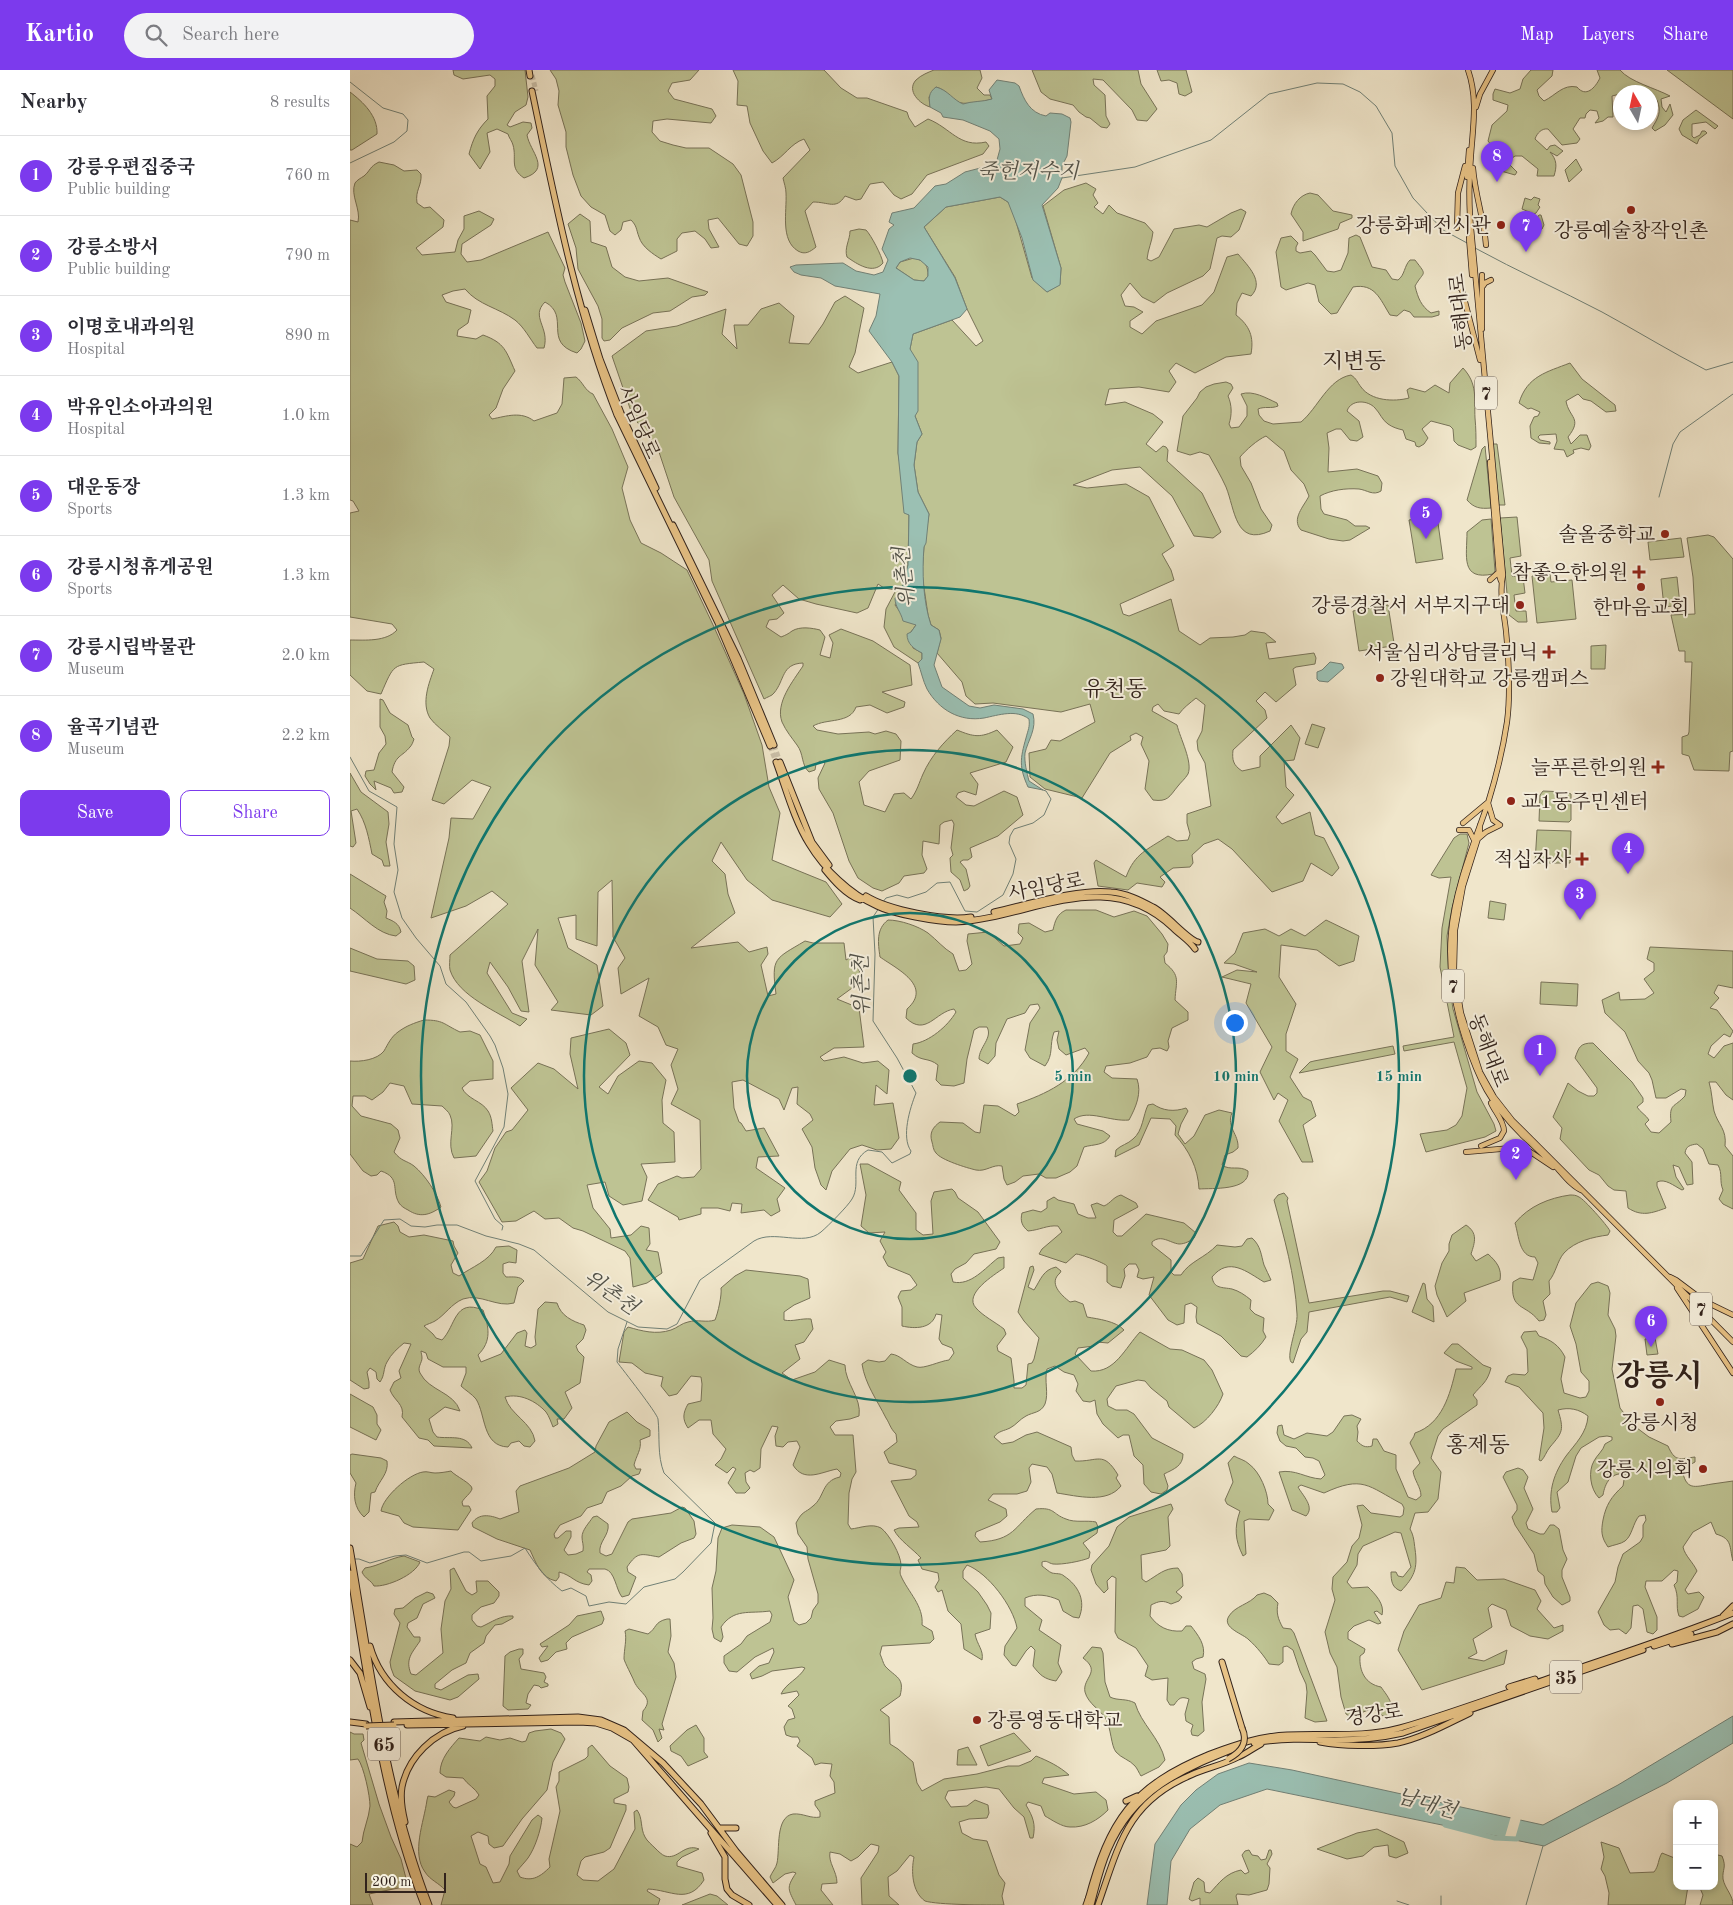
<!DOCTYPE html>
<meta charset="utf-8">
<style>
body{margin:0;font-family:"Old Standard TT","Noto Serif KR",serif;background:#f2f2f3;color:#2b2b33}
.controls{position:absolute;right:15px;bottom:15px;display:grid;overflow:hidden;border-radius:10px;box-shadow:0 2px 8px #0003}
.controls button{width:45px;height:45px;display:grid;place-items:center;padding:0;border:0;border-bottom:1px solid #e1e1e2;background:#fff;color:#2b2b33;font:25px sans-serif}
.compass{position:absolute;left:1263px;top:15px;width:45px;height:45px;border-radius:50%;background:#fff;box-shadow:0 2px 8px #0003;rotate:351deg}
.scale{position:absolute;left:15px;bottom:12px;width:81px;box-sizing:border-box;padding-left:5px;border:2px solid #32231c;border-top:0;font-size:14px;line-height:18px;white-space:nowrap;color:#32231c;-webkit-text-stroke:4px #f5efdd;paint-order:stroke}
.you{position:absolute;left:884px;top:952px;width:18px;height:18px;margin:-12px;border:4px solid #fff;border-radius:50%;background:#1a73e8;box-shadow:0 0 0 8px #1a73e833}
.badge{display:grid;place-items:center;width:32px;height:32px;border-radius:50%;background:#7c3aed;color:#fff;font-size:16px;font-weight:700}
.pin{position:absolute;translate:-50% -41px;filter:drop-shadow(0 1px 2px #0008)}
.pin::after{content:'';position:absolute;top:26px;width:18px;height:15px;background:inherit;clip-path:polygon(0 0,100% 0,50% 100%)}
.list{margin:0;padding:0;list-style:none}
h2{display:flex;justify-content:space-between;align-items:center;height:65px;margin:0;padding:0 20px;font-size:21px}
h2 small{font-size:16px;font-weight:400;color:#7c7c81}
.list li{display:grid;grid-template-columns:32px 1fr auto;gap:15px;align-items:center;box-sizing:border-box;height:80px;padding:0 20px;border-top:1px solid #e1e1e2}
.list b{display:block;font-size:19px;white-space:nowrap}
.list p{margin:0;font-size:16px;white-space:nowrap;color:#7c7c81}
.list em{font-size:16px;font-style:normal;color:#7c7c81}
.actions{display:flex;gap:10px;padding:15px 20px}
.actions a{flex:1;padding:11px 0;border:1px solid #7c3aed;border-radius:10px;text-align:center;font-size:18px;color:#7c3aed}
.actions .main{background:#7c3aed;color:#fff}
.icon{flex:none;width:28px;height:28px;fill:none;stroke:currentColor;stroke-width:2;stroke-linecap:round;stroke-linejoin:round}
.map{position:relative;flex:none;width:1383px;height:1835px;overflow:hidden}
header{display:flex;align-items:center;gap:30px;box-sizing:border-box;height:70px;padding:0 25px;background:#7c3aed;color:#fff}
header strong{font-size:24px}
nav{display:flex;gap:28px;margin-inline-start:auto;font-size:18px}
.search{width:350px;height:45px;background:#f2f2f3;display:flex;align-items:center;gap:12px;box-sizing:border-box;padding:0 18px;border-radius:28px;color:#7c7c81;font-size:19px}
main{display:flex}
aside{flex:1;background:#fff}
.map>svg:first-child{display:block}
.green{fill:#bec393;stroke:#787358}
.water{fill:#9bc0b3;stroke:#718177;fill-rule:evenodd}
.pier{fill:#f0e6cb}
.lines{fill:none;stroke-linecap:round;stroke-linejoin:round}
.stream{stroke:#718177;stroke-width:1}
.river{stroke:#9bc0b3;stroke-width:5}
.trunk-tunnel{stroke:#cabfa8;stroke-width:5;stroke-dasharray:5 2.5;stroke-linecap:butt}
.primary-casing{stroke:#32231c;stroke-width:6}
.trunk-casing{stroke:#32231c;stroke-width:7}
.motorway-casing{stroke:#32231c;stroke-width:7}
.primary{stroke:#e8c386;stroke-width:4.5}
.trunk{stroke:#e8c386;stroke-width:5}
.motorway{stroke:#e8c386;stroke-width:5}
.trunk-bridge-casing{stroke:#32231c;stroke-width:7;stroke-linecap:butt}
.motorway-bridge-casing{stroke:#32231c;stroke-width:7;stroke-linecap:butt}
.trunk-bridge{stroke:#e8c386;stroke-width:5}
.motorway-bridge{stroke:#e8c386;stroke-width:5}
.ring{fill:none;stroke:#0f766e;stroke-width:2.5}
.poi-dot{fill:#8f2418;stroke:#f5efdd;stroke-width:2}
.labels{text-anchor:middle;stroke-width:4;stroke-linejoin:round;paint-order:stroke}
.shield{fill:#f5efdd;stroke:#6c6056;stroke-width:1}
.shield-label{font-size:19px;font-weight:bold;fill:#32231c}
.poi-label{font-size:20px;fill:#32231c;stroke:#f5efdd;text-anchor:end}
.street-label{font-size:20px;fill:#32231c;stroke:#f5efdd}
.water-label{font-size:21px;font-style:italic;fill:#525249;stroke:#f5efdd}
.quarter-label{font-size:22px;fill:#32231c;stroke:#f5efdd}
.town-label{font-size:30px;font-weight:bold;fill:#32231c;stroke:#f5efdd}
.centre{fill:#0f766e;stroke:#f5efdd;stroke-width:2.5}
.ring-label{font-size:15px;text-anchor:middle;font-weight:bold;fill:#0f766e;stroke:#f5efdd;stroke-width:4;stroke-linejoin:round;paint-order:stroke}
</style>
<header>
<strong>Kartio</strong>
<div class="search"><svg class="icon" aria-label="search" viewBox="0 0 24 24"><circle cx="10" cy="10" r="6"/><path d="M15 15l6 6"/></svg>Search here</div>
<nav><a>Map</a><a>Layers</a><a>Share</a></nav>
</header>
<main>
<aside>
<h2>Nearby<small>8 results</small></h2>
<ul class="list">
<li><span class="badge">1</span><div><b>강릉우편집중국</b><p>Public building</p></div><em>760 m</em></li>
<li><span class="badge">2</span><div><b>강릉소방서</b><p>Public building</p></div><em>790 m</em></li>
<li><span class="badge">3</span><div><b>이명호내과의원</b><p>Hospital</p></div><em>890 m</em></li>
<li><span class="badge">4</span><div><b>박유인소아과의원</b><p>Hospital</p></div><em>1.0 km</em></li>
<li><span class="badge">5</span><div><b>대운동장</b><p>Sports</p></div><em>1.3 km</em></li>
<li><span class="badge">6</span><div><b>강릉시청휴게공원</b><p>Sports</p></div><em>1.3 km</em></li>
<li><span class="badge">7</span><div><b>강릉시립박물관</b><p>Museum</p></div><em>2.0 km</em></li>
<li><span class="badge">8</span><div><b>율곡기념관</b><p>Museum</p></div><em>2.2 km</em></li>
</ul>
<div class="actions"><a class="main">Save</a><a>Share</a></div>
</aside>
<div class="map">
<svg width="1383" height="1835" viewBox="0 0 1383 1835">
<rect width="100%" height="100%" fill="#f0e6cb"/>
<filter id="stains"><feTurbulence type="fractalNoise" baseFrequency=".004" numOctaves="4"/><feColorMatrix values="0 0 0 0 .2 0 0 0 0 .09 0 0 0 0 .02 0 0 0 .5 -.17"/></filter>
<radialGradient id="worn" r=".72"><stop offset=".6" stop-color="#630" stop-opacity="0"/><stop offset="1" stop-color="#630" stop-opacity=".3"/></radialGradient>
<path class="green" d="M103,0H175L178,27L176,35L165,42L157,55L160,57L173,52L181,53L182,58L177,65C180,82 202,99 174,108C159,98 167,89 163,75C162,71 159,68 158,64L147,59L137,63L140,82L130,99L119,84C123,69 127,60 138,49L137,26L145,16V9L140,5L113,9L104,5Z
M200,0H349L340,10L322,13L318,21L324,29L362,39L366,46L361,53L317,49L303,51L302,62L310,71L323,75L336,78H359L383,94L391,105L403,152V166L397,176L389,174L368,148L358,150L359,159L369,177L361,178L355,169L345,161L332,163L327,169V181L311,189C303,184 292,177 289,167C286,159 287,156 281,150L273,152L271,160L265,165L260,161L255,145L241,137L231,126L223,105L216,77V62L208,35L209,21L206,9Z
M383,0H474L491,18L507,28H517L557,42L559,48L565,57L578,49C601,58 609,78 636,72L639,76L633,84L577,105L562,124L551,129L544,125L533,112L520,114L511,129L506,130L495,126C486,140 479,132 463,132L455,141L466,177C460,182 455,185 448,181C430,170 437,142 436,123C436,118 434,113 433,108L460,80L454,69C440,74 435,86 422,93L413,81L400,53L397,36L387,35L388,11Z
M584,0H630L632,8L627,18L634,25H640L642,29C633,32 613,36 606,31C598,26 596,20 586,17L579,27L580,37C570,34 556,21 566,10C571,5 579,2 584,0Z
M682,0H788L791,14L807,39L797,51L787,50L782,40L753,10L743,9L744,15L755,25L756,46L760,54L757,58L751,57L740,48L736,47L729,42L723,35L700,29L691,22Z
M807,0H836L842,22L835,26L829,24L827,13L819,10L811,11Z
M1181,0H1203L1202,6L1187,20L1189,26L1194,31C1206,25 1213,14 1227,17C1236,28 1245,18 1250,8L1247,0H1270C1280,12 1305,18 1320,26L1311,29L1312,37L1316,42L1320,34L1323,45L1315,55L1305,61L1302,58C1308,48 1312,42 1307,30L1301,28L1300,22H1270V24L1262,26L1263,47H1258L1253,51L1245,53L1249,48L1247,41L1240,40L1236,44L1235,48H1230L1223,59L1230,69L1227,73L1212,75L1198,59C1192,58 1187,63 1185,69L1197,80L1200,76L1205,75L1213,81L1207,86L1200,82C1207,90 1207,96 1204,106H1187L1188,99L1172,86H1165L1158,91L1160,95L1167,102L1165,105L1144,99L1149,85L1138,71L1142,55L1157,41L1158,35L1143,30V24L1145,19L1160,23L1170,19L1173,9Z
M1317,0H1383V49Z
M0,22C13,32 28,46 27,64L2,80H0Z
M1346,40L1368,56L1365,59L1356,52L1342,54V66L1344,68L1350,65L1352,61H1355L1357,63L1349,69L1347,74L1332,65L1329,59L1333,50Z
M1226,89L1232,100L1219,112L1215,100Z
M29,92L44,95L54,101L67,100L71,104C72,116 65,120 67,133L74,138L80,137L94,150L93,157L66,178L72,185L105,182L108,170L114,159V146L129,141L144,149L141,155L112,174L111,184L117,192L131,190L198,162L215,198L213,205L215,212L231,253L235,271L231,279L227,283C192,272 221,246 195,232C180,247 200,257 194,278H187C180,269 174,257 165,250C149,238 128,235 115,219L103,221L92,225L96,232L121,240L118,253L108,260L107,266L126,269L133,265C155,273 156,281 165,301L153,319L146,338L139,345L142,349C157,346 171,341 184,351L207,343L212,334L214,308L226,307C233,312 235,321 243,324L262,359L278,397L272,418L280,450L291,473L311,483L337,500L364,557L394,624L412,675L419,717L430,743L422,790L476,812L492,834L480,847L422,830L397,810L371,772L362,791L375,804L378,824L385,843L341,878L388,872L399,882L417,877L418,884L411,895L418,926L426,924C421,887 425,889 455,871L463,873H494L496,890L503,886L513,910L487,929L509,938L514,977L484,978L470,987L474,991L494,987L513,993L528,991L539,1000L537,1024L526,1015L524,1035L543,1033L549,1068L541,1079L527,1080L512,1075L500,1079L482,1101L476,1120L471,1115L465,1098L462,1077L452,1059L463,1050L460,1044L447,1034L448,1017L442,1018L434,1040L429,1029L393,1010L382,1012L384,1038L389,1052L391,1053L396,1061L414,1058L429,1086L408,1087L406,1098L435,1118L427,1129L430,1141L421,1146L414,1140L391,1143L392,1134L382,1133L380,1141L368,1138H351V1144L329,1150L328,1147L298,1130L308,1114L327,1106L332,1108L344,1107L351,1099L350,1050L321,1034L328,1019L321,995L328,979L316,975L308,957L289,946L299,908L271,924L268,898L275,888L263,867L262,810L248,822L247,876L226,869V845L208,848L218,878L247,895L253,936L241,945L201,940L208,932L185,895L188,859L172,891L179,942L171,941L158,917L140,892L137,903L162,943L177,949L170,956C148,942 108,926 100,900C99,896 100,889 100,885L158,834L142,821L116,836L81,848L99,768L101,748L123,749L141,717L122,710L94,734L82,730L99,676L100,667C94,661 85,655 80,648C71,633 79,613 84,599L74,592C42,595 44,594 31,624L17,621L0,605V570C15,570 36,572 47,560L42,554L0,547V443L9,441L3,431L0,430V150L8,152C11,139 0,125 5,113C7,110 11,108 14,106C21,100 19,97 29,92Z
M736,113L746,119L743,125L748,133L744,137L753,144L759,135L767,143L795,153L803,162C802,172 798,179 797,189L801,191L809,187L824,159L849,155L857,157L881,143L891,139L896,142L889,160L881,167L872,166L867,168L860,199L853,206L817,223L804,233L792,227L780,213L771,225L775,236L784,237L793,242L780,251V257L792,264L806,251L852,235L864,222L877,187L888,184C898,196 915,212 901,226L892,223L887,233L886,245C900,256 904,267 901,284L876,287L845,303L826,293L819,301L826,312L819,322L789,317L759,319L755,335L775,332L803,344L813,352L796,374L806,382L813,376L816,377L818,380L817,391L852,423L871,462L863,468L844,466L822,426L790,397L762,400L723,415L737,418L776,414L799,427L824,476L812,484L821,500L824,510L770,534L773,544L779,546L821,529L829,561L850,575L860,568L883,567L895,565L901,561L915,563L926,572L916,573L919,589L964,583L966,588L965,594L946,597L943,599L946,615L926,632L915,622L906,631L915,640L917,648L883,680C882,690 883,695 892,701L910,697V686L941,655L950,668L944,690L934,691L936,717L944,725L926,747L932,754L960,742L965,765L974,768L989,798L982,806L961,793L953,811L922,822L882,779L868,769L854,774L842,785L843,793L840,797L823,798L810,807L815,812L812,817L787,813L778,820L748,816L744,793L746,790L776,807C785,783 797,780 818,766L827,771L838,770L840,764L837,753V744L861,736L855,693L848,680L847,671L852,661L855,635L846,628C840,633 833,638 829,644L814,641L808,634L803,637L802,641L827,655C830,668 843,692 838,704C835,709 831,712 828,716C819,727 818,732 803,730L795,719L799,691L791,674L793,667L786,663L780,666L781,670L760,683L732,728L695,719L680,707L679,683L696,679L701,670L710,671L745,652L740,634L711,642L643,633L625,634L616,626L612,612L587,583L591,568L589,560L581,555L578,545L572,504L574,476L579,444L568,422L564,395L567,372L572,364L565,346L560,279L563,264L602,250L626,276L633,271L617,239L605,207L574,157L596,137L650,127L661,134L682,208L697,222L710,214L711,198L693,136L714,120Z
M960,123L968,125L983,141L1002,145V148L990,153L988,159L953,171V162L941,144C943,134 950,125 960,123Z
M1184,127L1190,129L1188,135L1190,137L1186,143L1184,144L1172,139L1175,128L1181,130Z
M230,144L240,151L241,172L256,177L262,197L275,207L289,211L318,208L358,222L355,225L342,227L320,241L303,243L272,258L260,270L254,271L252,268V249L248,236L228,199L226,178L218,154Z
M1189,145H1191L1194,155L1192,159L1184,163L1179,160L1177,162L1173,160V156L1168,157L1166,154L1168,149L1176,147L1180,151L1186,149Z
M509,159L516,160C521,165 532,186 533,193C523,205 507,194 497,187C494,178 500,170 500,161Z
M1006,165L1010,167L1022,197L1036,200L1042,209L1048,210C1055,205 1054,196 1060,190H1065C1078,207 1074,200 1065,216C1068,228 1071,236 1081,243L1089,241V245L1082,247H1064L1060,242L1054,240L1047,246L1040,245C1030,229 1025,213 1003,217L987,243L981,244L969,232L965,215L958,213L936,220L931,217L926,182L931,168L941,166L948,173L946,177V181L950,183L961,181L965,185L977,201L984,202L991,200L998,183L999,168Z
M564,188C575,191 578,195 578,206L574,211L564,210L546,198L550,192Z
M495,226L514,238L505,283L499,297L508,303L542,292L549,306L548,383L559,445L558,495L550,526L545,535L551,543L566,555L561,562L563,578L572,583V589L568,593L544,577L534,557L536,539L546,520L534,518L528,514L518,538L507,543L466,534L449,529L433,515L422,525L434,543L427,549L419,550L416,557L431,567C436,565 438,564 442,561C450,556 462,558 470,560L475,567L470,585L480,588L483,573L479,565L491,559L523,571L560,595L562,615L532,622L555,632L554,637L537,643L520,635L506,637C500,654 477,648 463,656L467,660L488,664L519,662L525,664L536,661L546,664L551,671L550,690L519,701L509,712L514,735L535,742L544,724L554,723L561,729C567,721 569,713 573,704C581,686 593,673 607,660C624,667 630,668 647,660L663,677L656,692L620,703L628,714L626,725L614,721L608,723L606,727L616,735L624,736L654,721L667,727L673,745L648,766L620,778L622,787L618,790H613L610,792L616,799L620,816L618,819L614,821L610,810L601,802L600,788L603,785L601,778L604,754L602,750L594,752L590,755L589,774L573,771L572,785L577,799L574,803L554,806L549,813L532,821L523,818L508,808L499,791L483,743L469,719L468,708L475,693L470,691L466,694L465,700L459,702C451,695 454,684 447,675C442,668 436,661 432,652C425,633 443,611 453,596V593C431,594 435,610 424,623C422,626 417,627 414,629L362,511L359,490L324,427L307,376L283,347L262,286L296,261L327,256L376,239L372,264L387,279L384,255H398L411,239L429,233L444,246L439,273L459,274L473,254L485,232Z
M1220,293L1232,309L1265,335L1266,341L1256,342L1241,331L1233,329L1228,324L1216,331C1219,348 1233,348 1218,367L1221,374L1230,365H1237L1241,376L1239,380L1231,378L1223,380L1224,383L1217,387L1214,380L1204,379L1207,371L1206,364L1190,365L1188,367L1190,370L1200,372V374L1189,373L1181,368L1180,356L1184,347L1188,346L1190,342L1181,338L1178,339L1169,333C1177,306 1197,302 1220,293Z
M1113,298C1128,314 1124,329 1125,348C1126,358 1126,367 1126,377L1121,380L1108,375L1104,371L1103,359L1100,356L1081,351L1072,359L1078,368L1074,374L1069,377L1066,376L1065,372L1056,369L1053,360C1048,359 1042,357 1038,354C1032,350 1030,343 1025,338C1018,330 1001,329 997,341L1009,351L1013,367L1007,371L1000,370L991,359H986L977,363L979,378L978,402L1007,399L1028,406L1032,413L1031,421C1023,426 1017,420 1009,419C996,418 981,420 970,426L971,439L974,444L997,450L1005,456H1016L1020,458L1000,470L993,471L979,469L951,460C941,449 954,436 959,426L954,414L941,400L934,381L916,366C907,370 896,380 890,387L891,396L901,413L911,439L922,455L920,461C885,477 885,439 876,417C871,406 865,396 859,385L850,382L840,385L827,381L833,346L847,328L850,322L856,317L864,314L876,312L881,314L883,318L878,326C882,335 882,345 879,354L881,358L889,357L897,346V336L891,324C903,320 916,328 927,333L928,336C921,339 915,336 908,339L909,345L914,351L923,354L951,352C968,338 978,309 1001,305C1007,309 1007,312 1011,317C1021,331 1044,332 1059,328L1057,320L1060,318L1075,322L1085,315L1099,323L1100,313Z
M1142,374H1147L1155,435H1148Z
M1135,376L1141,438C1130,439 1124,438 1117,430L1132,379Z
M1087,446L1093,489L1066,493L1059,450Z
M1167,447L1171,486L1160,488L1162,506L1173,507L1175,523L1164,525L1166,541H1176L1177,552H1168L1159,545L1150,448Z
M1141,449L1145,501L1143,504C1110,511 1117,486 1117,462L1132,450Z
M1358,465L1364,467L1383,489V681L1380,682L1379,701L1344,700L1339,686L1332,684V667L1338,665L1339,662L1342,592H1335V581H1329L1321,545L1345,544L1343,507L1337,468Z
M1331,468L1334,487L1300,490L1298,472Z
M1200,504L1201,512L1222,510L1226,549L1187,553L1182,506Z
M1327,507L1330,535L1314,537L1311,509Z
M1038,535L1044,573L1042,576L1009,581L1003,541Z
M1256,575L1255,599H1241V576Z
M30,629L33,630L40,643L58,655L62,667L64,669C63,672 62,675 60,677C52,687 45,685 42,702L54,717L52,722L44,723L41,718L24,711L26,720L20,714L15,706L16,701L24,700L29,683L36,674L35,666L30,657Z
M962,654L975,658L968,678L955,674Z
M0,703L11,722L38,742L39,754L36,772L40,796H34L32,790L22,784C19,769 16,752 7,739L1,741L6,773L3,777L0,776Z
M1193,721L1216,722L1221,724V750L1219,752L1189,751L1190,725Z
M1187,760L1221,761L1220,793H1185Z
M1110,764H1117L1119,773L1102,838L1097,866L1099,913L1103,939L1127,1022L1144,1054L1146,1061L1135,1067L1076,1082L1070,1064L1097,1060L1106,1055L1112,1046L1117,1018L1104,972L1054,981L1053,976L1104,967L1090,897L1092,858L1101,807L1089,808L1081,805L1104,768Z
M0,804L36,826L34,832L37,841L36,848C43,851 49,853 51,862L46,866C28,864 15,848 0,838Z
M1140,831L1156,834L1154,850L1138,848Z
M716,840H746L764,847L784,841L797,846L812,864L818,874L817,882L814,886L815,893C831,906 826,911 825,930L838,942V950L822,958L818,971L819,977L817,981L810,978L802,979L797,987L780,993L756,996L754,1002L762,1008L787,1009C792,1023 786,1037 779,1050C760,1052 739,1039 724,1049L727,1054L753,1061L760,1066C754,1076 744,1074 734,1077L727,1096L720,1102L706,1108H696L689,1104L673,1106L665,1112L657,1115L654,1109L652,1096C643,1094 636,1102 626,1100C617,1098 591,1090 586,1083C583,1080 583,1075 582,1072C579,1063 583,1057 590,1052L613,1053L625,1062L630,1063L634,1035L648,1036L665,1046L669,1042L667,1034C696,1024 724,1011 739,983L735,978L716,985L709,979L707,970L709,961L704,962C699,976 704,984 695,996L680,988L675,980L680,953L690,938L688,934L680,935L675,943L657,949L646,973L645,986L638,994L629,989C629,977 643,968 637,957H629L624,960L617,989L614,1013L604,1016L591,1015L586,1010L588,995C578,987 572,992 562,983L563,974C579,972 598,956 606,942L604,939C585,942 576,967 556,948L557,939C583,916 547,899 530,887C528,873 526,859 538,850C550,850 568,856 578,863C587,870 593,878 603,884L609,901L616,900L622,894L617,871L618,864L638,862L654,876L670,874L673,868L668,863L669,854L679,853L695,862L703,860C705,851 707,844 716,840Z
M976,850L1009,866L1004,891L989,896L967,880L931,875L929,907L946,934L936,964V981L948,989L940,1007L953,1027L961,1031L966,1046L953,1055L963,1092H952L929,1051L938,1030L928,1023L924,1030L910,1002L922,977L896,933L901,914L872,907L887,900L907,902L884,894L874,893L885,883L893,863L915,859L929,866L941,859L955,866Z
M1300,877L1383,881V918L1368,915L1364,923L1369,928L1360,938L1367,940L1383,961L1380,967L1374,964L1361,976L1358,984L1364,988L1374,976L1383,973V1030L1376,1025L1366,1012H1359C1362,1022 1362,1032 1364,1041C1368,1055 1377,1059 1375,1076L1383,1086V1139L1373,1134L1369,1129L1373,1120C1369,1111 1373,1104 1368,1095L1359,1094L1353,1079L1347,1074C1340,1075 1336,1076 1335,1083L1342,1092L1343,1114L1337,1115L1329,1097L1323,1095L1326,1107L1334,1119L1332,1120C1324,1116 1315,1108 1307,1112V1116L1316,1138C1302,1143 1292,1147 1278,1138L1276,1121L1264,1120L1258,1116L1249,1105L1239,1100L1210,1069L1212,1058L1203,1047L1218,1013L1228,1021L1238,1026H1244L1247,1023V1018L1225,988C1229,977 1230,973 1243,973L1282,1012L1293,1028V1032L1287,1037C1290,1042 1296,1045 1299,1050L1295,1054L1301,1062L1309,1063L1321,1052C1319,1033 1324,1038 1335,1026L1336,1020L1331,1019L1316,1028H1306L1302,1010L1299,1003L1288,991L1275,962L1255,943L1252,930L1269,922L1270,930L1295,929L1304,923L1294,909L1304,901V893L1297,889Z
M0,878L27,889L58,891L64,896L65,910L56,914L0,901Z
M1191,912L1228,914L1227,936L1190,934Z
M74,950C94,950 93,954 110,962L120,961L130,965L143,991V1009L120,1011L112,1018C117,1029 132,1031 138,1041C142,1047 142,1055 143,1061L126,1086L104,1088C96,1073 106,1058 100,1045C99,1042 94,1038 92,1036L62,1034L54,1016L40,1013L33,1022L22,1030L15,1026H3L2,1036L11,1046L41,1054L48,1060L50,1068L44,1082C52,1092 56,1090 64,1096C75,1105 87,1123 91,1137C80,1145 70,1148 58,1140C54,1138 51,1136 49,1133C41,1119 51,1108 31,1101L27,1105L21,1106L13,1101L0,1084V991C10,992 27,990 34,981C38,974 41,967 48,962C56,956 64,953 74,950Z
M259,959L276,973L280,985L249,1017L258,1024L268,1006L289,991L302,993L316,1010L312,1030L313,1053L324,1062L325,1092L291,1094L297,1107L292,1131L273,1135L259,1126L255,1112L237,1115L243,1138L260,1159L261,1168L281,1165L291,1156L299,1158L300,1174L296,1180L308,1182L312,1203L297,1213L283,1217L280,1188L275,1181L233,1161L223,1158L209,1148L195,1149L184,1141L166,1151L152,1152L129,1112L137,1101L145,1078L156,1062L162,1060L178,1040L161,1018L188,993L204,999L228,1019L220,984L221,968Z
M1043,976L1045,984L949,1003L960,992L964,991Z
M803,1034C813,1041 824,1042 836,1038L838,1041L831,1054L828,1064L835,1074L844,1066L855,1045L869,1040L882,1043C876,1057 889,1064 888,1078L883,1082L875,1085L872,1095C880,1101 889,1095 898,1101C900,1121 862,1118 849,1119C848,1098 839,1080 825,1065L826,1056L820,1049L801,1048L789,1075L765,1087L766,1080C771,1075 778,1074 783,1069C793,1061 793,1045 798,1035Z
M510,1094H518L551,1112L549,1120L566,1143V1160L573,1165L583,1164L581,1131L584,1122L602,1119L605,1122L608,1128L628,1142L650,1172L646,1179L624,1184L616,1193L605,1199L601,1204L603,1212C621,1216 635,1198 648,1188L654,1187V1198C644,1205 613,1224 626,1238C633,1246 645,1252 654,1259L656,1264L647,1276L648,1281L661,1288L664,1311V1318H672L676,1315L678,1294L682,1293L684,1289L689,1268L674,1251L668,1242L680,1197L683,1196L684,1200L678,1217L684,1220C691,1209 693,1200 706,1197L711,1201L710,1203C698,1213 711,1225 720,1232L725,1231L733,1234L737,1247C748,1249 766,1251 774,1260L758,1273L747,1272L744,1276L728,1278L725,1284L741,1301C765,1303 775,1278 790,1262L820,1279L832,1280L854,1290L862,1300L873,1324C869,1336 856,1353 844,1358L819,1337L817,1331L801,1318L795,1311L788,1310L766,1316L757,1329L758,1336L766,1340H777L784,1344L802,1368L833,1384C833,1396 824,1399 814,1404L818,1416L817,1420L811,1424L801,1422L794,1414L793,1395L784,1386L779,1365H773L768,1368L753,1354L747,1344L745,1330L740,1332L733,1331L726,1321L728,1314L724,1305L714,1302L705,1296L697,1299C694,1311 699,1323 695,1334C691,1343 683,1342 676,1346C670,1349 666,1355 660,1358C654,1361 648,1361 644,1367L652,1374L663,1372L676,1365L687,1362L721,1377L722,1385L725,1391C748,1392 753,1380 768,1405L766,1408L771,1416C757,1434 727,1426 707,1423L702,1404L697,1397L682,1394L679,1398L681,1412L677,1421L667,1424H643L638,1430L656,1439L657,1446L650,1452L626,1462L625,1466L630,1472C664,1470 664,1457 686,1439C705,1437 702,1444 716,1449C725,1453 737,1450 746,1452L748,1457L747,1463L733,1473L740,1482L739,1488C732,1491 712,1495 703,1494C698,1493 697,1490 692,1492V1496C695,1498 699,1502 702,1503C706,1504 711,1503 714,1506C729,1516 736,1531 729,1548L723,1547L713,1541L709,1530C698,1525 686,1523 675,1528V1536L692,1550L689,1560L711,1575L708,1593L712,1602L706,1611C694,1609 690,1605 683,1596L685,1580L681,1576L676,1581L666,1596L662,1595L654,1585L655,1576L667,1558C663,1536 638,1503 617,1495L613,1501V1508L628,1522L637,1535L641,1543L640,1559L625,1564C627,1575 634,1580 632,1590L614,1579L611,1554L598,1541L592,1520L588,1522L585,1517L589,1510L588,1503L572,1499L568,1490L571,1488C563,1479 549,1470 544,1460L549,1458L569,1457L567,1452L559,1446L541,1411L561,1409L566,1405V1400L539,1393L534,1382L547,1372L546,1364C540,1358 540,1354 536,1348C527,1330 515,1314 512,1294L518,1290L529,1292L535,1291L541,1284C551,1285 556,1294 567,1297C574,1299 590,1291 599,1290L604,1283L602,1278L592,1274L589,1269L592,1245L586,1244C582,1259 565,1259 552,1256V1237L548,1227L551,1221L561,1220L567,1215L560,1205L538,1196L533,1187L536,1182L530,1171L535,1162L519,1163L511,1156L516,1125Z
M934,1123L938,1128L937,1131L959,1233L1033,1221H1040L1059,1226L1057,1232L1040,1227L959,1242L957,1262L951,1269L943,1293L941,1292C936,1284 948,1257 947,1244C945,1205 934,1167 924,1130L928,1125Z
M771,1125L786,1133L788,1137L764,1150L763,1162L767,1166H772L796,1144L834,1153L846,1163L844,1168C840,1171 835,1174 829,1174C820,1173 811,1164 802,1172V1175L821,1190V1202L824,1205H831C840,1191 855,1188 867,1175L885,1177L892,1176L897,1169L902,1168C911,1176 911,1185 914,1195C916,1200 919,1205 921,1210L914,1212C897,1202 879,1186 862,1207C864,1219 872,1217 882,1219C889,1221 895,1225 901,1230L900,1239L905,1244L914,1248L913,1261L916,1267C911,1275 905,1281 897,1287L891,1286L871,1266L847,1253L846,1247L847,1237L841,1233L835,1235L834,1253L827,1255L818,1250L799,1225L804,1207L793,1209L787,1207L789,1200L786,1194H779L774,1199L775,1206L771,1218L762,1216L757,1212V1196C755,1193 730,1184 726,1184L716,1193L689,1184L692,1179L712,1162L708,1156C697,1155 690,1160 678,1161C672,1156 670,1151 672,1143L683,1140L691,1142L697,1138V1131L704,1127L708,1130L724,1134L728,1144L738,1148H746L741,1135L747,1133L754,1136C761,1133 763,1127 771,1125Z
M1220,1125C1223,1125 1226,1125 1229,1127C1234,1129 1257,1155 1260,1161L1258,1165C1243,1167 1225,1171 1214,1183C1207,1191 1206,1203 1199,1211L1200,1224L1193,1231L1196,1245L1194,1250L1189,1251C1175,1233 1160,1241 1163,1212L1170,1208L1183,1210L1188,1193L1185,1187C1169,1187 1169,1166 1165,1153C1179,1136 1199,1128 1220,1125Z
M44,1152L48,1156L50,1162L59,1167L74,1165L103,1171L104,1176L108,1183L101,1195L103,1203L109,1206C122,1197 139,1191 146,1177L159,1176L167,1180L166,1193L159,1192L153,1194V1203L156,1207C163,1207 170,1206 174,1211L168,1217L164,1233C147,1238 130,1223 113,1229C101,1234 95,1245 85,1251C82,1253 77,1254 74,1256L83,1264L86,1268L92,1270C106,1256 104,1228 133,1240C139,1257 142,1271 128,1285L131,1292L151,1284L167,1263L175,1260L177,1263L175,1276L181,1278L186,1275L185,1267L188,1239L195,1232L207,1233C211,1246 222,1251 234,1255L236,1260L233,1269L226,1276L228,1281L234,1287L230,1313L215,1322L222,1338L214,1349H207L208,1354L203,1357C201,1352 199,1346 196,1342C186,1331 170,1323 155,1327C160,1345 182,1352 185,1371L180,1377L174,1376L169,1371L161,1373L158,1377C132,1376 136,1345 126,1329C122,1324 115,1320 111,1316L116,1303V1297H93L78,1289L76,1283L71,1281C71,1283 72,1285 72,1288C72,1293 67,1297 70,1303C79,1321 104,1322 110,1341L95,1337L79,1349L83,1362L87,1367C100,1369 116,1364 122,1378L84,1376L78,1370L69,1368L52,1347C55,1334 44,1331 40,1320L44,1312L51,1308L49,1301L61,1274L54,1273C48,1278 41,1284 37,1292C33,1299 35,1305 30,1312L27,1309L26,1302L20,1298L17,1302L19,1312V1318L14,1319L0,1310V1193L13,1189L28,1156Z
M1116,1155C1128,1163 1125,1172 1121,1184L1126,1191L1138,1184C1147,1192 1152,1199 1150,1210L1114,1223L1116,1231L1097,1247L1087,1225L1085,1216L1092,1193L1099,1181V1174L1102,1165Z
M396,1200L450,1206L458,1209L460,1228L444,1235L434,1242V1250C443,1252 451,1248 461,1249L463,1259L454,1272L445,1275L450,1289L432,1303L442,1310L465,1302L479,1290L495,1295C495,1313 512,1328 509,1346L500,1349L486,1351L480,1357L485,1365H503L506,1402L502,1409L499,1423L498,1454L501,1459C510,1458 522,1453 531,1458C539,1464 551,1485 551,1495C551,1499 549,1502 551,1506C558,1522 574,1536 572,1555L582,1561L584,1569L580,1573L532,1576L530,1584C532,1588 533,1593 535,1596C546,1608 555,1607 550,1626L530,1640L539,1647L540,1674L548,1679L563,1692L567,1713L572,1721L594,1709L627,1704L658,1696H669L681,1691L686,1686C698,1691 709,1696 719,1705L694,1708L692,1713L724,1724L746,1722L756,1730L758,1740C748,1750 735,1758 720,1757C712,1757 702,1750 695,1746L691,1736L678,1732L676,1735C683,1747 686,1754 683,1768H680L674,1747L664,1738L649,1719L636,1717L598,1721L595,1728L601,1737L617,1736L625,1730L638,1735L639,1743L637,1748L619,1749L609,1752L612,1763L623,1769L637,1771L649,1805L655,1813L652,1826L654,1835C637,1835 588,1835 575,1831C562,1822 561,1801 564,1787L560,1785L547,1801L538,1807L539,1826L549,1835H512L511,1808L528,1782L529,1776L521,1774L508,1787L501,1791L490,1784L480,1782C478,1793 487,1801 487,1813L472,1814L471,1820L483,1835H446C438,1819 436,1818 446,1803L443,1802L435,1804L423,1813L420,1807C422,1802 426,1798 427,1793C430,1780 425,1747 443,1744C453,1743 461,1749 470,1747V1742L465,1735V1731L485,1723L484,1712L480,1706L482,1694L471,1693L465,1695L462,1688L447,1676L450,1671L448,1667H442L436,1665L434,1657L438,1650L445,1648L442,1639L438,1636L449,1625L447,1621L431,1624C436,1613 449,1609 455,1598L452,1597L422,1601L412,1606L402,1609L400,1604L409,1596L419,1593L424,1582L423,1578L405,1587L387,1602L379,1601L374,1593V1586L391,1574L397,1566L420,1552L422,1545L420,1541C399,1544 384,1538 371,1557L373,1567L371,1572L364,1568L362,1559L363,1548L362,1518L366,1501L368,1468L372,1458L382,1455L410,1457L424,1467L444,1510L438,1527L444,1551L449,1555L456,1553L461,1548L463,1540L468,1533V1524L458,1489L457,1477L448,1464L446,1453C453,1440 454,1444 463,1436C475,1427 471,1411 490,1407L491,1403L487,1399C471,1402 454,1413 443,1395L450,1377L447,1371L438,1372L433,1377L426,1376L425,1366L428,1357L422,1356L411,1379L410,1398L404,1402L400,1400L395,1403L396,1412L400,1418L395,1423H386L378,1413L386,1399L383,1397L377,1403L365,1395L371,1389L376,1379L363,1364L361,1350H349L338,1358C332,1349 333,1343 338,1334L351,1331L352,1314L351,1307L341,1306L327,1324L319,1326L311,1316L313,1307L295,1303L282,1293L269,1292L274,1262L278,1257C292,1261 306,1265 321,1260C327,1258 332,1253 338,1252C348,1249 356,1253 365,1250C368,1243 372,1225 371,1218L385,1206Z
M1248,1212L1258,1216L1260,1223L1258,1245L1265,1259L1266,1266L1262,1299L1270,1338L1283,1355L1299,1367L1318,1376C1325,1392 1329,1389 1345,1387V1392L1332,1399C1336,1421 1344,1417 1362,1414C1369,1413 1376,1412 1383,1411V1491C1379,1477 1383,1469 1366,1464L1361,1452L1343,1462L1333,1477C1335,1486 1343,1492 1347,1501L1335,1520L1338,1524L1349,1522L1354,1527L1348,1539L1333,1547L1329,1546C1325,1535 1330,1528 1324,1515L1327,1512L1328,1501L1324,1500L1312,1511H1296L1295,1517L1307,1547V1560L1303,1564L1297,1562L1293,1539L1288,1535L1283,1536L1281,1558L1276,1564L1269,1559L1260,1560L1254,1555L1248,1542L1265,1512L1268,1497L1273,1484L1290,1472L1293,1467V1455L1296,1450L1295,1445L1289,1446C1283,1453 1282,1466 1275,1471C1271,1474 1263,1475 1258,1477C1251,1467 1251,1461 1253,1450C1256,1435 1261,1427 1273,1416L1275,1404C1261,1402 1255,1413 1253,1425L1249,1428C1240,1419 1238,1401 1244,1391C1247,1385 1253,1381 1255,1374L1262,1370V1367L1257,1366L1249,1367L1231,1378L1226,1386L1218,1412L1207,1422L1210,1438L1207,1442H1202C1198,1421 1204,1403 1216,1386C1225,1374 1237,1363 1238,1346C1229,1339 1219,1337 1208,1340C1214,1360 1213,1362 1200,1377C1196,1382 1195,1387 1191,1391L1189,1390L1194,1358L1193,1343L1169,1317L1155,1312L1158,1306L1163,1304L1175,1305L1178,1302L1177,1279L1171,1267L1174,1262L1186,1261L1189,1266C1201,1270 1209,1275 1215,1287L1211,1309L1214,1323L1230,1328L1236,1327L1239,1321V1311L1231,1302L1226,1274L1220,1256L1226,1233L1241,1214Z
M1073,1213L1075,1214L1077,1229L1083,1236L1084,1252L1062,1242Z
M1305,1268L1308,1284L1297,1285L1295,1269Z
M1102,1274H1108L1133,1295L1141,1298C1137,1313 1132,1314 1123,1325L1127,1330V1335L1093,1359L1088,1366L1081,1388L1091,1402L1088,1429L1078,1442L1065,1443L1060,1459C1064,1466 1064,1472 1065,1479C1068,1499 1064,1507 1051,1521C1042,1518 1041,1511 1041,1502H1046L1048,1506L1053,1507L1061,1497L1051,1463L1045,1462L1013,1476L1008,1484L1007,1495L997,1512L1002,1518L1018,1517C1025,1524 1035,1534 1032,1545L1027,1541L1024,1542L1031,1553L1028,1554L1019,1550L1004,1556L998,1562V1569L1015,1579L1014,1583L1010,1586C1009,1601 1015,1614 1031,1617C1038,1627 1045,1634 1039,1646H1033L1023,1638L1001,1647L996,1644L991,1627L987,1597L980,1583L975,1562L985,1530L982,1519L983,1507L997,1492L1002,1476L1009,1468L1012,1455L1007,1436L1013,1435L1021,1443L1050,1447L1053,1445L1054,1438L1052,1434C1018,1416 1013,1405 974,1423L951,1415L948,1417C953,1426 965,1437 956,1446L942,1440L929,1402C946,1399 955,1408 971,1409L975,1405L969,1391L963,1388L955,1387L946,1378L936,1376L930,1371L927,1363L928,1356L932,1355L934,1365L944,1369L957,1363L977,1366L983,1362L994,1346L1002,1345L1011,1349L1007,1356L1008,1362L1007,1371C1012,1376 1015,1378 1022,1376L1023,1369H1027L1034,1381L1046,1385V1399L1058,1427L1066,1430L1071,1426C1071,1417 1064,1410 1063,1401L1070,1393L1060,1373C1061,1370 1064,1368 1065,1363C1092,1354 1100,1325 1106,1299H1122V1297L1106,1291L1094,1283Z
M0,1324L23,1337L27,1345V1354L31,1360L26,1370L0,1357Z
M277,1342L287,1352L300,1360V1366L290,1370C292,1379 286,1386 284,1395L286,1399H291L289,1404L282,1406L271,1416L257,1422L252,1433L237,1438L231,1446L210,1455L204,1464L205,1468H208L216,1461H221V1467L214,1480L218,1485L226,1484L233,1481C234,1475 232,1472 232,1467C232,1460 239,1453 243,1447L247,1446L258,1454C260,1465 248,1472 250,1483L256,1486L262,1484L278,1452L282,1449L321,1443L332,1437L335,1438L344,1451L346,1464L344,1468L331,1473L309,1487C291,1484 288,1481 277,1497L278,1502L286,1507L279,1525L272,1527C266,1520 265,1501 255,1499C250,1499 244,1499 239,1499L237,1502L241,1505L242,1511L239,1515C224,1513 222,1505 209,1502V1507L206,1511C191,1508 186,1493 180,1480L147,1469L123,1457L122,1453C129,1443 140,1445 150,1449L169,1442L166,1421L170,1416L219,1398L245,1382L246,1376L259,1352Z
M2,1384L31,1388L37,1391C39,1404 29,1410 25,1422L21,1423L19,1442L14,1447C4,1438 3,1425 6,1413L0,1403V1385Z
M884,1386C889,1389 895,1390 899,1394C910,1402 918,1422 918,1434L924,1440L919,1450L899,1449L894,1451L896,1484L893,1486C885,1470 884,1458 890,1441L877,1434L875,1430L883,1412L878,1393Z
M1168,1398L1173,1400L1178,1407L1174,1418L1183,1439L1176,1453L1178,1459L1190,1464H1194L1200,1455H1204L1209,1459L1213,1480L1217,1489L1212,1500V1507L1220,1527V1531L1212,1535L1203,1527L1195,1514L1194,1506L1188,1501L1184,1484L1165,1455L1162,1447L1167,1440V1435L1153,1407L1156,1402Z
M101,1401C105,1406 123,1414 122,1419C121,1423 114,1428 112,1432L113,1436H119L121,1440L108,1460L63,1457L54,1453L49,1446L31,1441C33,1427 59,1404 73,1402C77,1401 81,1403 85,1403C90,1403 96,1402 101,1401Z
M821,1434L823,1439L818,1447L820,1476L816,1480L791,1485L792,1509L796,1512C808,1505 814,1498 828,1498L832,1504L833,1516L826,1522L832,1527L829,1531L821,1534C813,1530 809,1531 801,1535L800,1546C808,1557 818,1562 832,1561L836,1556H841C848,1565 856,1575 853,1587L846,1589L842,1592L844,1599L855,1604L856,1609L852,1632L854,1661L848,1666L842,1665L841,1661L843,1655L836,1651L835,1644L839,1629C831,1626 829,1628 824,1635H820L817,1630L818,1608L802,1610L795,1606L798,1596L786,1578L768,1568L765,1562L766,1508L762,1506L757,1511L758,1519L754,1523L746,1514L741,1500L742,1495L759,1476L767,1457L779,1447Z
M54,1486L70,1492C65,1505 37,1517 24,1516C21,1510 15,1509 12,1502L15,1498C29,1496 40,1488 54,1486Z
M1106,1497L1115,1498L1127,1510L1154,1509L1185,1520L1191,1531L1187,1539L1204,1558L1213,1555V1561L1198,1569L1180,1566L1161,1556L1156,1540L1142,1534L1138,1538L1142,1557L1123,1569L1127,1583L1118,1588L1134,1591L1157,1580L1154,1594L1072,1620L1048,1580L1054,1561L1069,1535L1091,1528L1096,1512L1104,1513Z
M104,1498L116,1521L122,1525L127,1522L126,1511H138L149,1522V1526L144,1533L131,1537L122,1545V1550L127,1556L131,1557C142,1552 151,1545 163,1546V1548L152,1554L145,1555L136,1566L134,1573L120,1583L116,1593L102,1600L85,1614V1618L91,1620L118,1605L128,1604L129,1609L108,1627L100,1630L65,1621L44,1606L41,1598L40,1592L50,1553L44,1544L45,1539L53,1538L65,1528L77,1522L83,1524L85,1528L73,1534L67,1548L58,1553L57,1557L64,1567H70V1571C62,1583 55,1589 61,1604L66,1605L93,1583L91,1559L95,1531L101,1519L100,1500Z
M914,1523L921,1526L928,1533C926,1543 928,1549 933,1558L941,1559L944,1563L977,1651L965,1652L955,1648L957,1622L956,1614L950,1601L943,1580L937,1576L933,1577V1592L929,1595L919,1594C915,1587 906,1576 899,1570C894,1564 871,1558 879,1546C885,1536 900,1534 907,1525Z
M251,1541L254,1549L252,1554L222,1567L216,1573L217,1579L206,1582L198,1590L191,1592L189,1588L198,1576L192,1577L190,1574L219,1555L227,1546Z
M317,1549H320L321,1566L318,1582L324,1593L326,1607L312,1654L314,1660L309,1659L312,1668L308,1672L303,1660L292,1650L293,1641C305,1627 289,1624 284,1611C282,1606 275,1593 274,1589C274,1579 277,1570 275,1561L279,1559L298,1564C307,1558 304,1552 317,1549Z
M742,1577L751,1578L753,1583L755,1612L760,1627C768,1631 776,1628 785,1633C791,1654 810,1668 815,1690L809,1697L791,1706C789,1703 787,1698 785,1696C780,1690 771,1688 766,1682C761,1676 761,1658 756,1649C752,1641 738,1634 735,1622C732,1608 752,1602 733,1588Z
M169,1579H173V1584L169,1589L171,1599L194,1603L196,1607L194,1612L198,1614V1616L191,1618L189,1616L184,1615L178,1624L176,1633L181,1635L178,1639L158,1640L153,1636L155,1586L160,1582Z
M346,1655L354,1668V1682L358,1687L338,1696L331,1686L321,1681L320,1676L337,1660Z
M201,1659L211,1663L215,1669L203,1692L197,1720L172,1749L153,1776L144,1778L139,1774L138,1766L128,1762L121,1766L130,1794L136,1797L143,1813L150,1812L159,1794L160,1786L182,1750L188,1745L192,1748C191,1760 185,1778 178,1788C175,1792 171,1796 167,1801L170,1807C183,1812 191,1806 200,1797L199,1789L210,1741L206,1717L209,1711V1702L235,1689L238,1686V1678L242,1675L260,1696L277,1708L279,1717L278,1722L264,1729V1733L276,1735V1740L260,1778L254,1782L235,1787L231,1791L227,1805L233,1810L248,1811L264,1799L285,1759L284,1742L287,1740C293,1748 290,1758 295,1767C297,1771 302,1775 306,1779C308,1781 312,1785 315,1786C328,1790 334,1773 349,1779L332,1787L327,1792V1796L352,1803L354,1810C338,1835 321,1820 298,1819L297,1821L310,1829L308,1835H91L95,1820C89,1813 80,1810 75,1802C61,1783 74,1752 77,1730L78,1726L85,1727L99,1720L105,1722L104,1726L99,1732L103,1737L106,1738L126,1729L129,1725C125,1718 118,1715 113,1708L96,1707L90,1703C90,1689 100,1678 109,1668L130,1671L136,1667L150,1670L160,1668L172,1672L176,1671L179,1663L185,1661Z
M0,1662L4,1664H13L14,1670L11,1673L29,1734L41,1767L51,1789L58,1816L19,1824L23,1835H0V1774L7,1777L12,1772C13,1760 19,1748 20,1736C20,1726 14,1697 8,1689L0,1690Z
M664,1663L681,1681L638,1696L630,1676Z
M618,1677L627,1695H607L608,1680Z
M1027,1759L1054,1772L1058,1783L1046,1788L1039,1786L1038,1775L1024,1777L1013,1786L997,1789L967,1779L1007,1763Z
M1251,1772L1269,1778L1280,1803L1304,1802C1309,1796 1308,1789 1312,1783L1327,1789V1816H1338L1335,1835H1258L1259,1823L1255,1806L1251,1799L1254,1787Z
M899,1780L902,1785L908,1786L911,1790L916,1789L919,1780H921L922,1784L917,1794L920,1798L919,1814L917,1820L899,1825L887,1824L886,1826L888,1835H850V1828L842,1831L839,1829L844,1812L848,1808L854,1812L855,1822L860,1823C869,1813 876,1803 891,1800L895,1804L899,1802L892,1785L895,1781Z
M1364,1784L1372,1786C1377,1798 1372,1799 1373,1809C1375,1819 1383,1825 1383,1835H1350L1353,1825L1349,1816H1364Z
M360,1824L367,1826L378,1835H332Z"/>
<path class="water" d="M647,10L665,13L669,16C674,30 680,43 696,46L700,43L712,44L720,48L721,52L717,86L712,96V108L708,118L692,135L711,198L710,215L697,222L683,210L672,168L658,132L650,127L596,137L574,157L605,208L617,239L610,247L563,264L560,279L568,292V341L565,346L572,364L567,372L564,395L568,422L579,444L576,473L574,477C572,502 573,531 581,555L589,560L591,569L584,595L592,617L619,636L630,638L644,635L673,639L683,644C687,659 678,670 675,683C674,692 677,703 679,711L693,720L678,717C669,697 670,689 676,668C678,660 680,657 679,649C666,639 649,645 634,648C610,652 589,640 577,619C573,611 571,601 568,593L572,589V583C564,579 557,574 557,564L561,562L566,555L553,551C551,542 545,537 545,528L550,526L558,495L559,445L554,443L548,383L549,306L542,292L519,261L526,246L530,224L485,216L471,208L451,205L444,202L440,197L446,195L493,193L506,201L524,205L533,202L538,190L532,179L539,159L544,155L539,152L542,143L564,138L585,116L596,114L615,102L638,96L647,90L650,79L649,69L640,61L613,50L593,47L591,43L580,37C579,28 578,23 586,17C598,20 603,30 613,34C622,31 632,32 642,29L639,20ZM560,188L570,190L578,197V206L574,211L564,210L546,198L550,192Z
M980,592L992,594L994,598L978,612L969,611L967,609V602L972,600Z
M1383,1646V1673L1317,1713L1194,1776L917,1719L870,1735L840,1759L821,1791L817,1835H797L805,1774L831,1735L846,1720L868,1704L899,1693L942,1700L1193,1755L1268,1715Z"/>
<path class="pier" d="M1161,1746L1171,1748L1164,1772L1154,1770Z"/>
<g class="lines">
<path class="stream" d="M0,12L33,38L53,44L58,50L57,61L44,72L0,93
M712,108L785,97L861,70L919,24L967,13L993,14L1010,22L1026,36L1042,63L1045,96L1063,128L1093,160L1117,173
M1125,178C1167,201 1210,220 1252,242C1287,261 1321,282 1356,300L1383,292
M1309,427L1323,374L1330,362L1383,324
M0,687L19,721L47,737L44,774L48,800L44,822L52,848L66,868L90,896L96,914L116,932L140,966L145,975L153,998L158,1024L154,1057L125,1111L145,1149L153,1156L152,1160
M532,833L536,828L547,825L558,828L576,822L587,813L600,812L615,841L627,842L653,825L663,804L666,789L659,773L660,766L664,759L683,753L694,745L701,729L696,721L693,720
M0,1186H11L34,1150L50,1149L61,1156L75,1157L87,1155H107L136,1166L169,1174L184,1180L258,1242L288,1257L317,1259L327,1254L350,1210L404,1171C424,1159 453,1177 471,1162C478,1156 498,1136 502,1129C512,1113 497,1092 518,1080L532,1082L542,1093L560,1084L561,1081C551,1067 560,1038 566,1023L547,988L523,951L525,884L523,847L529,838
M3,1489H9L20,1493L45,1486L56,1485L77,1493L114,1482H119L131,1491L161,1486L175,1478C185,1494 196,1509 212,1521L221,1518L236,1526L239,1536L259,1532L276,1534L294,1517L325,1509L333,1502L361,1473L365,1453L314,1403C307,1385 310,1367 308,1349C307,1343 273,1300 267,1292L268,1279L277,1252
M1047,1831L1059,1835
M1091,1835V1826
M1176,1835L1193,1776"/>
<path class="river" d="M1095,1755L1145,1768L1167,1769"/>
<path class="trunk-tunnel" d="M182,5L186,21
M424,675L430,692
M420,676L426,692"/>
<defs>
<path id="primary" d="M1118,0C1128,28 1123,56 1121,85C1119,106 1119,127 1120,147L1153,505C1149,523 1154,543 1156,561C1159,592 1161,622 1157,652C1153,679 1146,707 1138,733C1123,776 1105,818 1101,864C1098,900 1104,934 1115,968C1129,1010 1140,1033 1172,1065C1184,1076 1196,1087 1208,1099C1215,1107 1223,1117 1233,1121L1162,1050L1144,1027L1130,1002L1111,943L1104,900L1105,860L1113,816L1130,762V755
M1126,37L1130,24L1143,0
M1123,98C1125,125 1134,149 1136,175
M1117,107L1119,80
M1107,158L1108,123L1115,96
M1119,168L1122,205
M1132,205V259
M1133,216L1135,213L1141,210
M1109,217L1112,220L1130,290
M1140,392L1149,505L1151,511
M1140,510L1149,502
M1138,733L1143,750L1150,755
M1113,753L1137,733
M1109,760H1119L1124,770
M1129,768L1136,762L1150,755
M1131,1076L1150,1068L1154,1061C1154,1051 1145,1042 1141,1033
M1116,1082L1173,1077L1203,1097
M1233,1121L1383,1272
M1320,1207L1326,1210L1354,1231L1383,1245
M1327,1218L1383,1303"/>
<path id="trunk" d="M179,0L180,6
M182,21C205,131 226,240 267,345L368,553L420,676
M235,240L250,289L271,343L306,418
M323,455L388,588L424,675
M426,692C436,719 444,750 459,774C474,799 500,824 527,836C543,844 587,852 606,852C682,848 756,794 823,858C830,865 840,871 845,879
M430,692L462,772L479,795
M475,800C484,811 496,825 510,830L513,828
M516,826C539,840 594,851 621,847
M644,842C676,835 729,818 761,822C776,823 790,830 803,837C817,844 838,870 848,872
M1373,1546L1383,1536
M1322,1574L1367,1562L1383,1554
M1304,1576L1341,1564
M872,1592L892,1658
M1159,1617L1185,1609
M970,1672C992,1676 1025,1677 1048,1673C1072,1668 1097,1654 1120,1643
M904,1673C931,1668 957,1669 985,1670C1008,1670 1031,1668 1053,1663L1293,1580
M776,1731L787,1726
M738,1830C759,1750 782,1716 860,1684C885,1675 910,1666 937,1665C975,1663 1013,1668 1050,1658C1099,1644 1146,1626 1194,1610C1257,1588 1321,1568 1383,1543
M741,1835C746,1817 750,1798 758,1780C784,1719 831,1700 889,1677
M748,1835C769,1775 777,1732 841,1705C856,1698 873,1695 888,1687C896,1684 903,1678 911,1674"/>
<path id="motorway" d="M0,1478C21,1598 35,1721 79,1835
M0,1503C19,1615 32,1728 74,1835
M20,1576C31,1615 64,1642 103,1648
M0,1590L10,1603L20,1637
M0,1652L16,1654
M44,1652L228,1647L251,1650L274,1660L313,1693L351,1734L386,1781L432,1835
M57,1655L229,1652L246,1653L262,1658L283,1670L427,1835
M55,1752C52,1740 50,1729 52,1717C58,1687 84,1662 113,1656
M369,1758H386
M361,1763L375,1787V1809L377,1819L382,1825L399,1835
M736,1835L739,1827"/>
</defs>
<use href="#primary" class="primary-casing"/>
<use href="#trunk" class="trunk-casing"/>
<use href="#motorway" class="motorway-casing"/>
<use href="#primary" class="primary"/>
<use href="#trunk" class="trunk"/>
<use href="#motorway" class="motorway"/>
<defs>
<path id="trunk-bridge" d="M878,1689C890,1683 899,1673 892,1658"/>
<path id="motorway-bridge" d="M16,1656L44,1655"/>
</defs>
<use href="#trunk-bridge" class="trunk-bridge-casing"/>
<use href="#motorway-bridge" class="motorway-bridge-casing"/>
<use href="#trunk-bridge" class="trunk-bridge"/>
<use href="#motorway-bridge" class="motorway-bridge"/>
</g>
<g class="ring">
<circle cx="560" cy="1006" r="163"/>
<circle cx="560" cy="1006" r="326"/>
<circle cx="560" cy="1006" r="489"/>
</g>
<g class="poi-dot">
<circle cx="1281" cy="140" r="5"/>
<circle cx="1151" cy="155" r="5"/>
<circle cx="1315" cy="464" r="5"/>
<path d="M1286.5 494.5h5v5h5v5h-5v5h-5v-5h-5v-5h5z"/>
<circle cx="1291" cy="517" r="5"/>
<circle cx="1170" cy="535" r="5"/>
<path d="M1196.5 574.5h5v5h5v5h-5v5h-5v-5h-5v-5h5z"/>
<circle cx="1030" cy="608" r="5"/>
<path d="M1305.5 689.5h5v5h5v5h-5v5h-5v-5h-5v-5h5z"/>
<circle cx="1161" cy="731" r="5"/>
<path d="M1229.5 781.5h5v5h5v5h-5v5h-5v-5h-5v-5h5z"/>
<circle cx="1310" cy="1332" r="5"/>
<circle cx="1353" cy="1399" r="5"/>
<circle cx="627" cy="1650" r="5"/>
</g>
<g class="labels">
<g class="shield">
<rect x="1125" y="306.5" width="22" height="33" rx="4"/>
<rect x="1092" y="899.5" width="22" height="33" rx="4"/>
<rect x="1340" y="1222.5" width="22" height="33" rx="4"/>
<rect x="1200" y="1590.5" width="32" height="33" rx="4"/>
<rect x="18" y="1657.5" width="32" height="33" rx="4"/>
</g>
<g class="shield-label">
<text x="1136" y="330">7</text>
<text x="1103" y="923">7</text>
<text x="1351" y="1246">7</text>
<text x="1216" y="1614">35</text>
<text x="34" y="1681">65</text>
</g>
<g class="poi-label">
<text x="1141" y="162">강릉화폐전시관</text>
<text x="1281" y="167" text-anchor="middle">강릉예술창작인촌</text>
<text x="1305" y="471">솔올중학교</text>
<text x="1278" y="509">참좋은한의원</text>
<text x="1160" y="542">강릉경찰서 서부지구대</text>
<text x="1291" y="544" text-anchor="middle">한마음교회</text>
<text x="1188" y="589">서울심리상담클리닉</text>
<text x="1040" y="615" text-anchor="start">강원대학교 강릉캠퍼스</text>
<text x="1297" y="704">늘푸른한의원</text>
<text x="1171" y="738" text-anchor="start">교1동주민센터</text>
<text x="1221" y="796">적십자사</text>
<text x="1310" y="1359" text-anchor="middle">강릉시청</text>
<text x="1343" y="1406">강릉시의회</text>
<text x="637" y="1657" text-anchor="start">강릉영동대학교</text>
</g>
<g class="street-label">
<text transform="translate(1110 242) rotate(-96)" y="7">동해대로</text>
<text transform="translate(289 352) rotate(66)" y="7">사임당로</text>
<text transform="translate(696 816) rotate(-11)" y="7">사임당로</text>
<text transform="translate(1139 980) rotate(69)" y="7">동해대로</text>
<text transform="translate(1024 1644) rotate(-8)" y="7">경강로</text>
</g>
<g class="water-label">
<text x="678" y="108">죽헌저수지</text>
<text transform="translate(554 507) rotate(-96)" y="7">위촌천</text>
<text transform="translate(511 915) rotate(-92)" y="7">위촌천</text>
<text transform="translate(261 1222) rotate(35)" y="7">위촌천</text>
<text transform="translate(1077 1733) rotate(16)" y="7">남대천</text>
</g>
<g class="quarter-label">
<text x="1004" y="298">지변동</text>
<text x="765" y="626">유천동</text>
<text x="1128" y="1382">홍제동</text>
</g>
<g class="town-label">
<text x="1309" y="1315">강릉시</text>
</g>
</g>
<circle cx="560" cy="1006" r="8" class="centre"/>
<g class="ring-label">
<text x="723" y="1011">5 min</text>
<text x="886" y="1011">10 min</text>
<text x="1049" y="1011">15 min</text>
</g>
<rect width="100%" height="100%" filter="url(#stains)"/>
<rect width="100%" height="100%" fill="url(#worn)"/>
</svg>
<div class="controls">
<button>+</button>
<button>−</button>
</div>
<svg class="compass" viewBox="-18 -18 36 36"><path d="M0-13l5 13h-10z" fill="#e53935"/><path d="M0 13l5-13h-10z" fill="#7c7c81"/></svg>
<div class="scale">200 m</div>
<div class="you"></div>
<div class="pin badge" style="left:1190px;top:1006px">1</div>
<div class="pin badge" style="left:1166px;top:1110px">2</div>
<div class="pin badge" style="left:1230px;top:850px">3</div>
<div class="pin badge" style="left:1278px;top:804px">4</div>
<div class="pin badge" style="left:1076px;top:469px">5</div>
<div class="pin badge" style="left:1301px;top:1277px">6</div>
<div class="pin badge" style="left:1176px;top:182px">7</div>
<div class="pin badge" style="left:1147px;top:112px">8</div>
</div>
</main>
